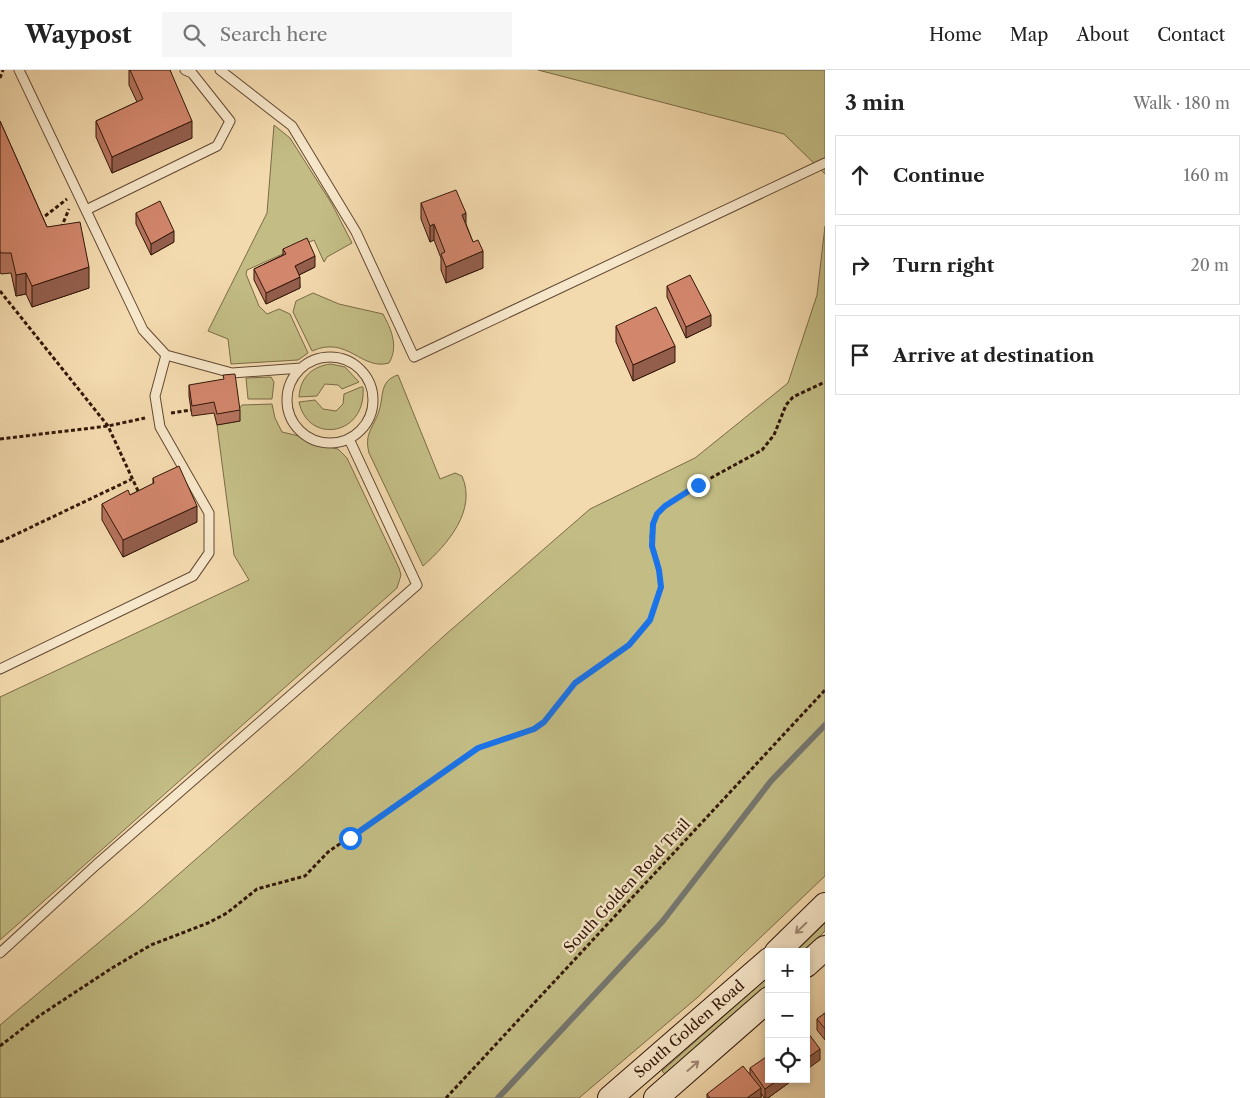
<!DOCTYPE html>
<meta charset="utf-8">
<style>
body{margin:0;font-family:"Libre Caslon Text",serif;background:#f6f6f6;color:#222}
.controls{position:absolute;right:15px;bottom:15px;display:grid;overflow:hidden;border-radius:0px;box-shadow:0 2px 8px #0003}
.controls button{width:45px;height:45px;display:grid;place-items:center;padding:0;border:0;border-bottom:1px solid #e0e0e0;background:#fff;color:#222;font:25px sans-serif}
.stop{position:absolute;width:15px;height:15px;margin:-11px;border:4px solid #1a73e8;border-radius:50%;background:#fff}
.stop.end{background:#1a73e8;border-color:#fff;box-shadow:0 1px 5px #0008}
.list{margin:0;padding:0;list-style:none}
h2{display:flex;justify-content:space-between;align-items:center;height:65px;margin:0;padding:0 20px;font-size:21px}
h2 small{font-size:16px;font-weight:400;color:#767676}
.list li{display:grid;grid-template-columns:32px 1fr auto;gap:15px;align-items:center;box-sizing:border-box;height:80px;margin:0 10px 10px;padding:0 10px;border:1px solid #e0e0e0;border-radius:0px}
.list b{display:block;font-size:19px;white-space:nowrap}
.list em{font-size:16px;font-style:normal;color:#767676}
.icon{flex:none;width:28px;height:28px;fill:none;stroke:currentColor;stroke-width:2;stroke-linecap:round;stroke-linejoin:round}
.map{position:relative;flex:none;width:825px;height:1028px;overflow:hidden}
header{display:flex;align-items:center;gap:30px;box-sizing:border-box;height:70px;padding:0 25px;background:#fff;border-bottom:1px solid #e0e0e0}
header strong{font-size:24px}
nav{display:flex;gap:28px;margin-inline-start:auto;font-size:18px}
.search{width:350px;height:45px;background:#f6f6f6;display:flex;align-items:center;gap:12px;box-sizing:border-box;padding:0 18px;border-radius:0px;color:#767676;font-size:19px}
main{display:flex}
aside{flex:1;background:#fff}
.map>svg:first-child{display:block}
.green{fill:#c3bd85;stroke:#7b6a47}
.lines{fill:none;stroke-linecap:round;stroke-linejoin:round}
.stream{stroke:#757771;stroke-width:6}
.lane-casing{stroke:#634832;stroke-width:11}
.secondary-casing{stroke:#331709;stroke-width:26}
.path{stroke:#331709;stroke-width:3;stroke-dasharray:4 2.5;stroke-linecap:butt}
.lane{stroke:#f7e7ca;stroke-width:9}
.secondary{stroke:#f7e7ca;stroke-width:24}
.wall{fill:#b5735d;stroke:#331709}
.shaded-wall{fill:#935e4c;stroke:#331709}
.building{fill:#d2866c;stroke:#331709}
.oneway{stroke:#9f8973}
.route{stroke:#1a73e8;stroke-width:6}
.labels{text-anchor:middle;stroke-width:4.5;stroke-linejoin:round;paint-order:stroke}
.street-label{font-size:15px;fill:#331709;stroke:#f7e7ca}
</style>
<header>
<strong>Waypost</strong>
<div class="search"><svg class="icon" aria-label="search" viewBox="0 0 24 24"><circle cx="10" cy="10" r="6"/><path d="M15 15l6 6"/></svg>Search here</div>
<nav><a>Home</a><a>Map</a><a>About</a><a>Contact</a></nav>
</header>
<main>
<div class="map">
<svg width="825" height="1028" viewBox="0 0 825 1028">
<rect width="100%" height="100%" fill="#f3daae"/>
<filter id="stains"><feTurbulence type="fractalNoise" baseFrequency=".004" numOctaves="4"/><feColorMatrix values="0 0 0 0 .2 0 0 0 0 .09 0 0 0 0 .02 0 0 0 .5 -.17"/></filter>
<radialGradient id="worn" r=".72"><stop offset=".6" stop-color="#630" stop-opacity="0"/><stop offset="1" stop-color="#630" stop-opacity=".3"/></radialGradient>
<path class="green" d="M538,0H825V104L784,64Z
M274,55L290,68L332,134L352,173L327,187L324,192L314,170L247,200L246,204L259,236L267,244L279,239L290,244L308,283L298,290L231,294L228,269L208,261L267,143Z
M825,156V806L698,927L579,1028H0V955L139,839L300,698L445,565L590,439L695,388L788,313L817,225Z
M313,223L339,234L383,244C391,259 399,276 389,293C361,301 348,265 312,281L293,242L296,231Z
M331,294L345,297L359,312L342,319L338,315L325,314L317,326L299,327C300,308 312,296 331,294Z
M398,305L440,409L455,403L462,406C477,440 448,474 423,496L369,383C364,363 373,359 379,341C384,326 379,311 398,305Z
M271,307L274,312L272,329H248L246,308Z
M361,317H363C367,366 308,375 299,332L315,330L323,339L336,341L343,334L344,324Z
M272,334L275,348L282,362L299,366L311,373L338,379L347,388L399,498L401,505L397,518L0,870V627L249,510L234,485L217,355L240,351L238,340L242,335Z
M825,853V861L804,882H795Z
M769,906V914L665,1004L662,1001Z"/>
<g class="lines">
<path class="stream" d="M498,1028L662,852L771,711L825,655"/>
<defs>
<path id="lane" d="M19,0L143,260L166,285L232,303L301,298
M220,0L292,56L356,162L414,287L825,93
M86,140L217,76L230,51L192,3L185,0
M287 330a43 43 0 1 1 86 0a43 43 0 1 1-86 0Z
M0,599L193,506L209,483V443L160,357L155,326L166,285
M0,883L96,795L417,515L349,369"/>
<g id="secondary">
<path d="M777,882L825,835"/>
<path d="M806,895L825,878"/>
<path id="s1" d="M610,1028L769,890"/>
<path d="M656,1028L769,929"/>
</g>
</defs>
<use href="#lane" class="lane-casing"/>
<use href="#secondary" class="secondary-casing"/>
<path class="path" d="M0,8L3,0
M40,150L67,129
M61,158L69,139
M0,221L108,356L139,423
M171,343L191,340
M0,369L108,356L145,348
M0,472L132,409
M0,976L39,946L112,898L151,875L208,853L227,843L257,819L305,806L328,782L478,678L534,659L544,651L575,613L629,575L649,550L661,517L651,466L653,454L657,444L665,436L698,415L762,380L774,365L786,335L793,327L825,312
M446,1028L825,620"/>
<use href="#lane" class="lane"/>
<use href="#secondary" class="secondary"/>
</g>
<path class="wall" d="M129,0H170L192,68L112,103L96,67V51L137,32L129,15Z
M0,51L47,157L89,218L32,237L26,224L16,226L11,203L1,204L0,202Z
M421,133L466,154L483,198L446,213L441,200V188L434,170L430,172L421,149Z
M136,143L174,172L151,185L136,154Z
M283,179L315,197L299,205L300,218L266,234L254,210V199L283,185Z
M667,216L711,256L686,268L667,227Z
M616,256L675,292L633,311L616,272Z
M189,315L240,340V351L217,355L214,343L192,346L189,326Z
M153,408L197,452L123,487L102,450V434L130,425L153,414Z
M825,943V970L817,960V949Z
M750,998L769,1009H794L768,1028H764L761,1023V1028H707V1024L750,1005Z"/>
<path class="shaded-wall" d="M192,51V68L112,103V87Z
M466,143V159L462,145Z
M434,154V170L430,172V156Z
M174,161V172L151,185V174Z
M483,181V198L446,213V197Z
M315,186V197L295,207V196Z
M89,197V218L32,237V216Z
M26,203V224L16,226V205Z
M300,207V218L266,234V223Z
M711,245V256L686,268V257Z
M675,276V292L633,311V295Z
M197,436V452L123,487V470Z
M820,979V990L806,1000V989Z
M779,1009H794L768,1028H765V1019Z
M761,1018V1028H747Z"/>
<path class="building" d="M130,0H170L192,51L112,87L96,51L143,29Z
M0,51L47,157L80,152L89,197L32,216L26,203L16,205L11,183H1L0,181Z
M456,120L466,143L462,145L473,172L478,170L483,181L446,197L441,184L445,182L434,154L430,156L421,133Z
M160,131L174,161L151,174L136,143Z
M307,168L315,186L295,196L300,207L266,223L254,199L286,184L283,179Z
M690,205L711,245L686,257L667,216Z
M656,237L675,276L633,295L616,256Z
M235,304L240,340L217,344L214,332L192,336L189,315L224,309L223,305Z
M179,396L197,436L123,470L102,434L128,420L130,425L154,413L153,408Z
M825,943V959L817,949Z
M806,960L820,979L806,989Z
M769,985V1009H779L765,1019L750,998Z
M743,996L761,1018L747,1028H710L707,1024Z"/>
<defs><path id="oneway-shaft" d="M-6 0H5M1.5-3L5.5 0L1.5 3" fill="none" stroke-width="1.6" stroke-linecap="round" stroke-linejoin="round" transform="scale(1.25)"/></defs>
<g class="oneway">
<use href="#oneway-shaft" transform="translate(801 858) rotate(136)"/>
<use href="#oneway-shaft" transform="translate(693 996) rotate(-41)"/>
</g>
<g class="lines">
<path class="route" d="M350,768L478,678L534,659L544,652L575,613L629,575L650,550L661,517L659,500L652,476L653,454L657,444L665,436L698,415"/>
</g>
<g class="labels">
<g class="street-label">
<text transform="translate(627 816) rotate(-47)" y="5">South Golden Road Trail</text>
<text dy="5" stroke="none"><textPath href="#s1" startOffset="105">South Golden Road</textPath></text>
</g>
</g>
<rect width="100%" height="100%" filter="url(#stains)"/>
<rect width="100%" height="100%" fill="url(#worn)"/>
</svg>
<div class="controls">
<button>+</button>
<button>−</button>
<button><svg class="icon" aria-label="locate" viewBox="0 0 24 24"><circle cx="12" cy="12" r="6"/><path d="M12 2v4M12 18v4M2 12h4M18 12h4"/></svg></button>
</div>
<div class="stop" style="left:350px;top:768px"></div>
<div class="stop end" style="left:698px;top:415px"></div>
</div>
<aside>
<h2>3 min<small>Walk · 180 m</small></h2>
<ul class="list">
<li><svg class="icon" aria-label="ahead" viewBox="0 0 24 24"><path d="M12 20V5M6 11l6-6 6 6"/></svg><div><b>Continue</b></div><em>160 m</em></li>
<li><svg class="icon" aria-label="right" viewBox="0 0 24 24"><path d="M7 20v-9h11M14 6l5 5-5 5"/></svg><div><b>Turn right</b></div><em>20 m</em></li>
<li><svg class="icon" aria-label="arrive" viewBox="0 0 24 24"><path d="M6 21V4h12l-3 4 3 4H6"/></svg><div><b>Arrive at destination</b></div></li>
</ul>
</aside>
</main>
